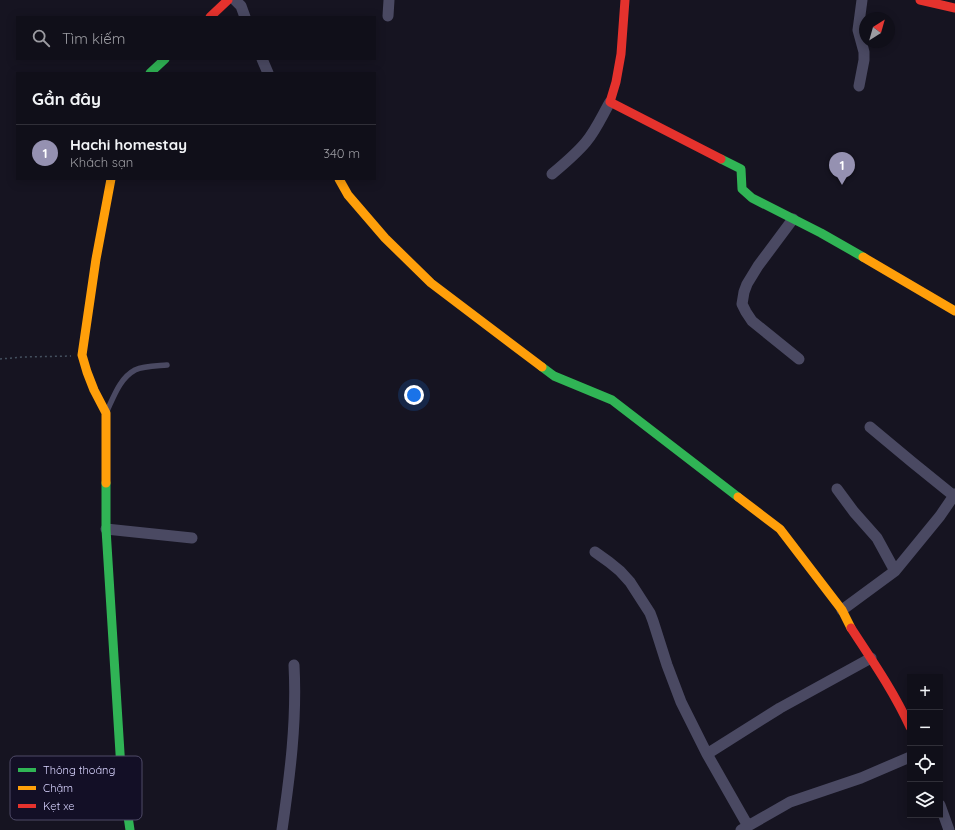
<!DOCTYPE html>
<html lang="vi">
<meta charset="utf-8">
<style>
body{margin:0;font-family:Quicksand,sans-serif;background:#1e1d26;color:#f1f3f6}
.controls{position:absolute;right:12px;bottom:12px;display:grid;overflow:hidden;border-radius:0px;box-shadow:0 2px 10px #0003}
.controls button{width:36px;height:36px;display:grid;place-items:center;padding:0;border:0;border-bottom:1px solid #302f38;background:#100f19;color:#f1f3f6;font:20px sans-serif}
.compass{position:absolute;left:859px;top:12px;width:36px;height:36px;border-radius:50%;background:#100f19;box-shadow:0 2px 10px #0003;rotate:37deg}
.you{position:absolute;left:414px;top:395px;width:14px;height:14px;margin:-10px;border:3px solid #fff;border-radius:50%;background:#1a73e8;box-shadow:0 0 0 6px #1a73e833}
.badge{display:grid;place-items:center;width:26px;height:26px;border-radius:50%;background:#9591b1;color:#fff;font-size:13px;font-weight:700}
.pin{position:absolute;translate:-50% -33px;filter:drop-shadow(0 1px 2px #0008)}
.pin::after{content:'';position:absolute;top:21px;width:14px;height:12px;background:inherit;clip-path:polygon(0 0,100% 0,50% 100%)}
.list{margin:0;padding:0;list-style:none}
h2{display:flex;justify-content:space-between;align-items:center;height:52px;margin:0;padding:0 16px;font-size:17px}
h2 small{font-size:13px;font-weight:400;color:#9c9ca2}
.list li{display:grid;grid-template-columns:26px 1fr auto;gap:12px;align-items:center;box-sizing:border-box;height:56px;padding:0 16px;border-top:1px solid #302f38}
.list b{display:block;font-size:15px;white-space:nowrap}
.list p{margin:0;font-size:13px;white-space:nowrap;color:#9c9ca2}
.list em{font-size:13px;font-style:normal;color:#9c9ca2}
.icon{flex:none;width:22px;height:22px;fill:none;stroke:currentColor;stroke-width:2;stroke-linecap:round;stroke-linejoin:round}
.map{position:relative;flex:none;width:955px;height:830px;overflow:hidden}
.search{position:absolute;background:#100f19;box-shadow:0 2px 10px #0003;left:16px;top:16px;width:360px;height:44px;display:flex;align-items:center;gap:10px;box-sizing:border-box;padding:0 14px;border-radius:0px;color:#9c9ca2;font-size:15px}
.panel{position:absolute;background:#100f19;box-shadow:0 2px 10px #0003;left:16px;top:72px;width:360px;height:108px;border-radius:0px}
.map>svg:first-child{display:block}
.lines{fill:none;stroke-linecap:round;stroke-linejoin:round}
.path{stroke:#44505f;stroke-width:1.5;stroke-dasharray:2 3;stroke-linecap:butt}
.lane{stroke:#4a4962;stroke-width:5.5}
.street{stroke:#4a4962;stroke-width:11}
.fast{stroke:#30b455;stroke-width:9}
.slow{stroke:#ff9f0a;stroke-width:9}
.jam{stroke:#e5322d;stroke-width:9}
.key{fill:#130f26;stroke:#4e4a67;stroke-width:1}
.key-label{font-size:11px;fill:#d9d4ff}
</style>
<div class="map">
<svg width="955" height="830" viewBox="0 0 955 830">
<rect width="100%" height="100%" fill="#161421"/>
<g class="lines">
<path class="path" d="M0,359L23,357L71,356"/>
<path class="lane" d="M107,411C114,396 120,378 135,370C144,366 157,366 167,365"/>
<path class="street" d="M235,0L241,6L245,17
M388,16L389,0
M262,59L268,73
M859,86L864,60V52L858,30L862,0
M552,174C564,164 576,154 586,142C596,130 602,116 610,102
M793,219L758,266L747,284L744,292L742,304L746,312L752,321L799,359
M870,427L912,462L954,496
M837,489L854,512L877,538L895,571
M106,529L192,538
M595,552L609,562L620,571L630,582L650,613L653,621L667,665L681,702L707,754L748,826
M842,610L895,571L940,516L955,494
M707,754L780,708L871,658
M940,805L949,830
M282,830C290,775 297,721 294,665
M741,830L790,802L861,778L910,757"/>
<path class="fast" d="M150,73L165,59
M721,159L741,169L742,189L752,198L821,233L863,257
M542,367L554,376L612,400L738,497
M106,483V529L121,769L130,830"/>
<path class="slow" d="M339,179L348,195L385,238L431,283L542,367
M863,257L955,311
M106,483V413L94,390L87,372L82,355L96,259L111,179
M738,497L780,529L842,610L851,628"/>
<path class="jam" d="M625,0L621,54L616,82L610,102L721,159
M920,0L955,8
M210,17L228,0
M851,628C872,660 894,692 910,727"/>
</g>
<rect x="10" y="756" width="132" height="64" rx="6" class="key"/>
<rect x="18" y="768" width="18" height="4" fill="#30b455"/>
<rect x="18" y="786" width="18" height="4" fill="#ff9f0a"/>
<rect x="18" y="804" width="18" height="4" fill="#e5322d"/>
<g class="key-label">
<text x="43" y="774">Thông thoáng</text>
<text x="43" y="792">Chậm</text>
<text x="43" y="810">Kẹt xe</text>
</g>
</svg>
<div class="controls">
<button>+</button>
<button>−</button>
<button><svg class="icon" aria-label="locate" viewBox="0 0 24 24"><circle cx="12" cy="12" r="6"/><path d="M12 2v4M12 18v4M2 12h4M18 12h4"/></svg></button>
<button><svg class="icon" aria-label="layers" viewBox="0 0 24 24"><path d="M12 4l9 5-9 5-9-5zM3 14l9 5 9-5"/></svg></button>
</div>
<svg class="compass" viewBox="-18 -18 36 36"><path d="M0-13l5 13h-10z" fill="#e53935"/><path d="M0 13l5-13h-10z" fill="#9c9ca2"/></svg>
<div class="you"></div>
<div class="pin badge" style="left:842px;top:185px">1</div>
<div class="search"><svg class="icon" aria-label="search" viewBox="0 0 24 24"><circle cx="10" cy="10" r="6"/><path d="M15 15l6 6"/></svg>Tìm kiếm</div>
<section class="panel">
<h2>Gần đây<small></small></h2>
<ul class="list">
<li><span class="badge">1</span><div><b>Hachi homestay</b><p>Khách sạn</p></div><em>340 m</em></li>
</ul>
</section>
</div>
